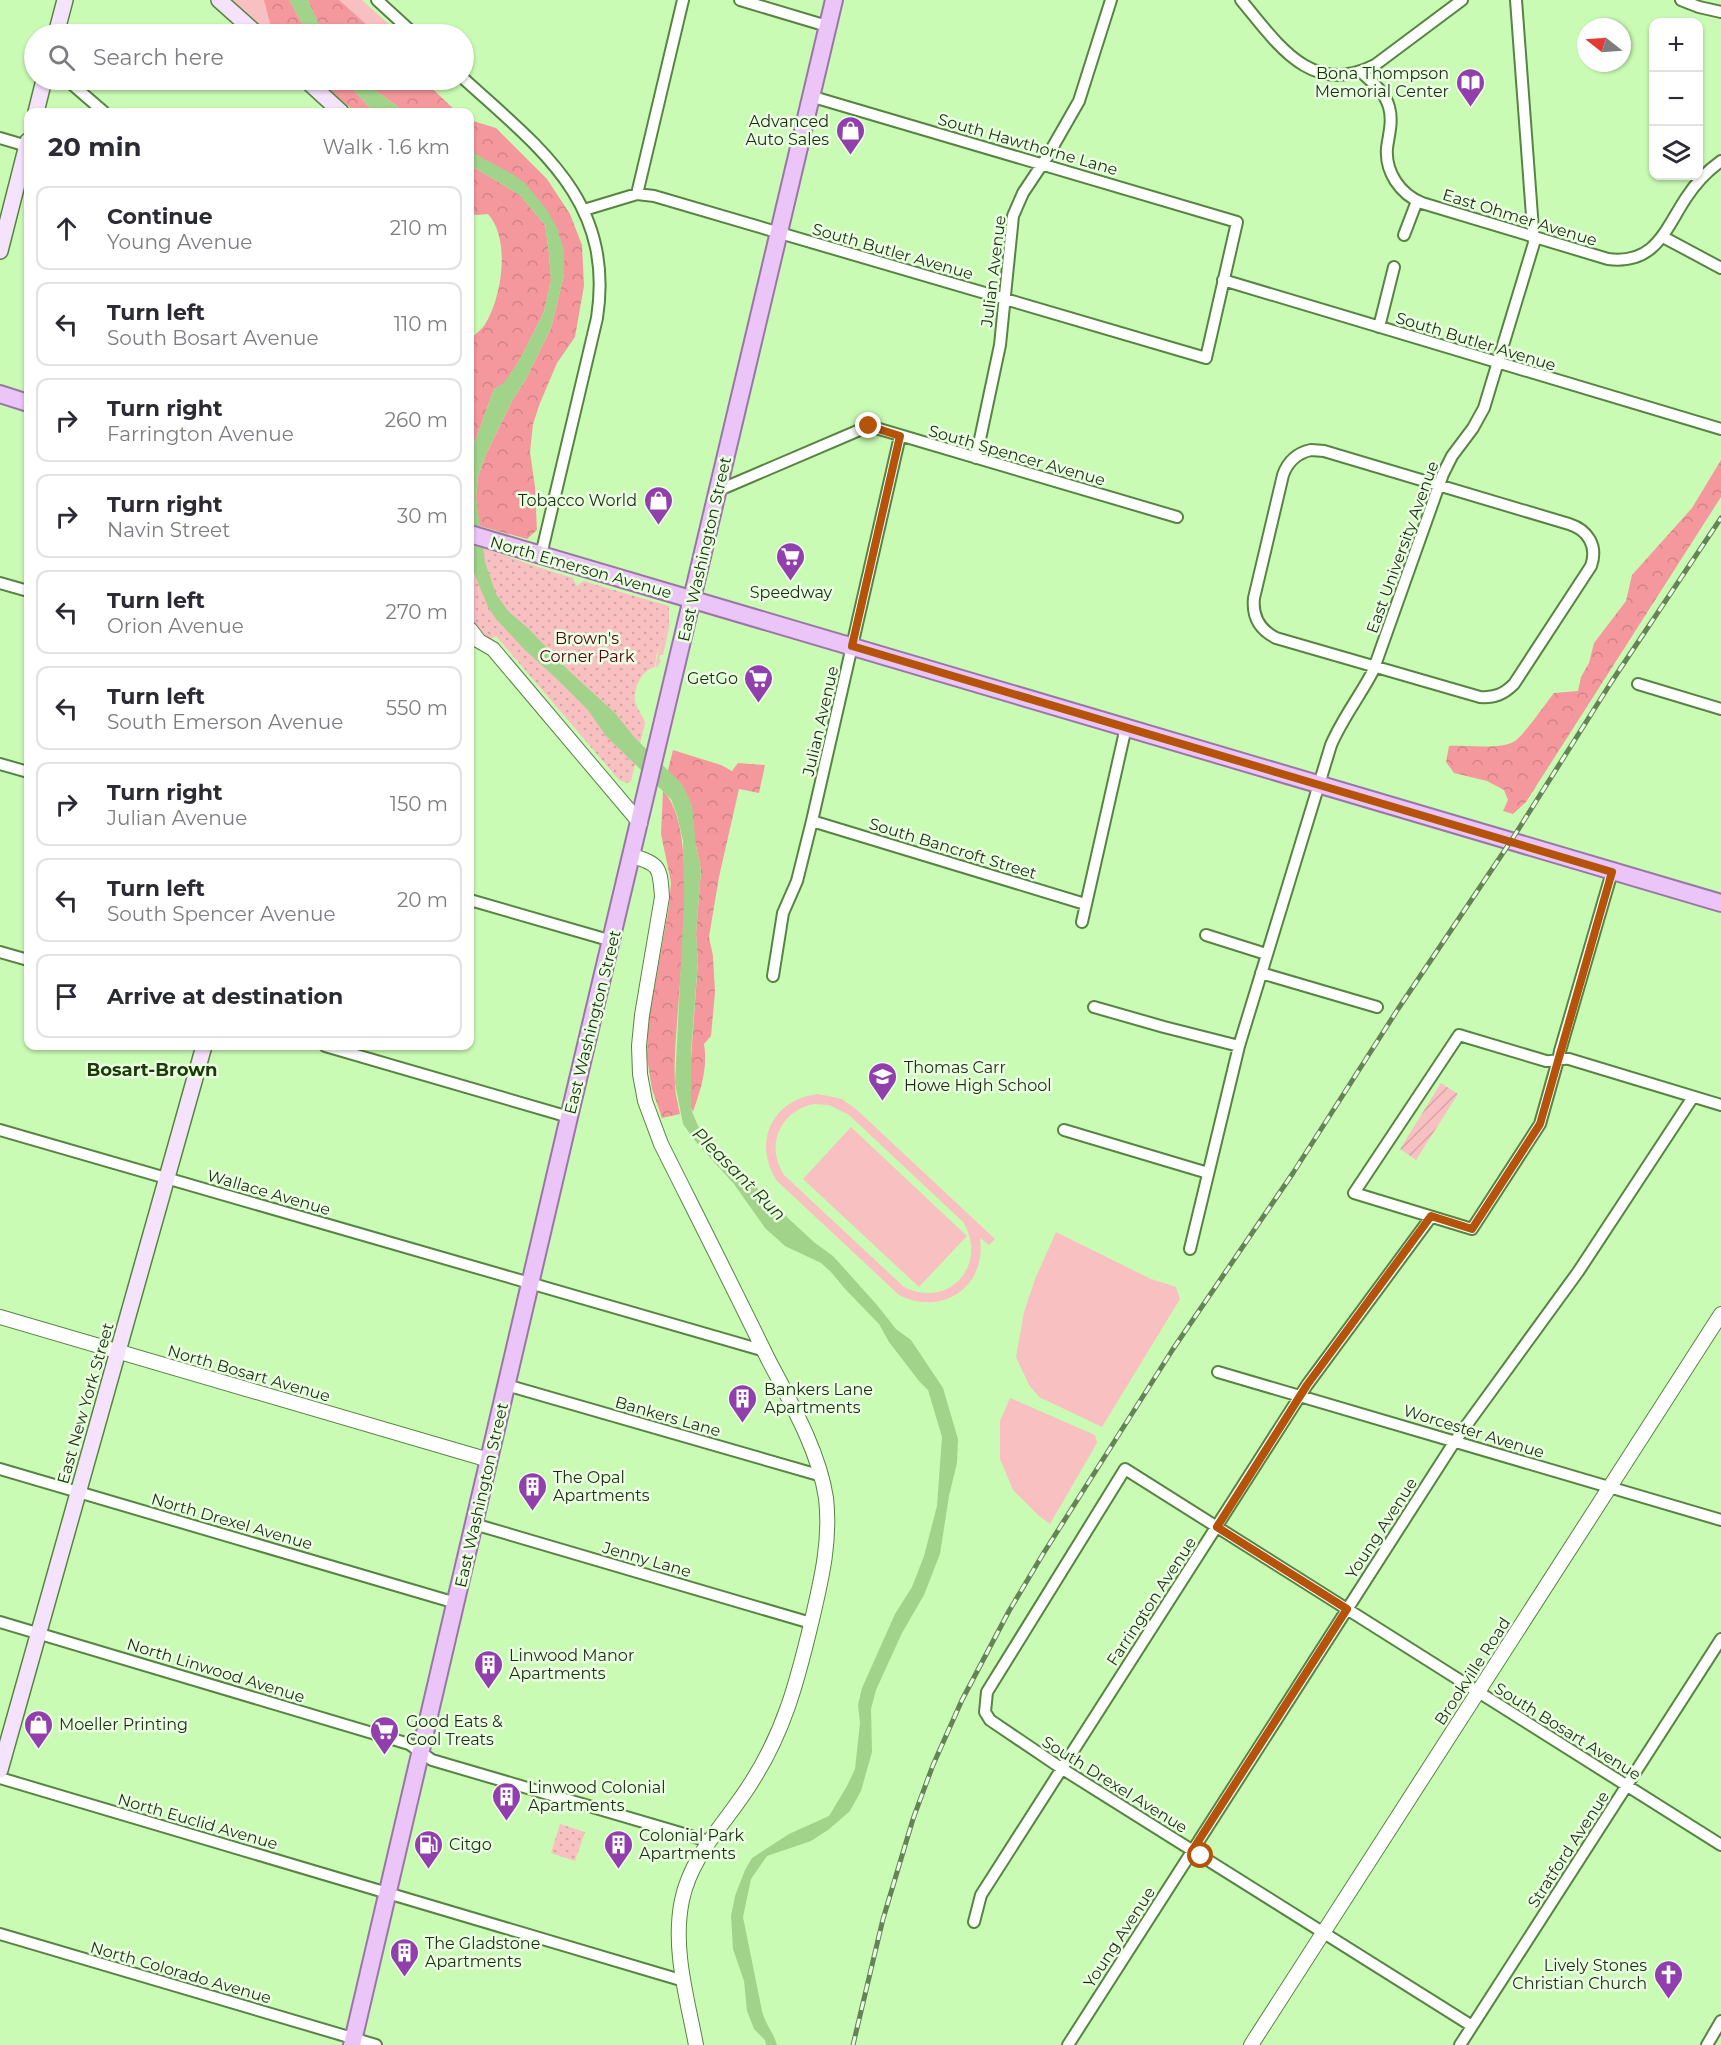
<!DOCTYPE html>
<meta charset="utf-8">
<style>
body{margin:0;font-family:Montserrat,sans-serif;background:#f2f2f3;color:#2b2b33}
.controls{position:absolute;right:18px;top:18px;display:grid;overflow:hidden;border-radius:12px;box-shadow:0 2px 4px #0004}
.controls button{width:54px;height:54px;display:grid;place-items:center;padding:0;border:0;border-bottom:2px solid #e1e1e2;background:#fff;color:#2b2b33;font:30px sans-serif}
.compass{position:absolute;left:1577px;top:18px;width:54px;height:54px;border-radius:50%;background:#fff;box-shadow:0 2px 4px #0004;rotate:287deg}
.stop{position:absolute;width:18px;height:18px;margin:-14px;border:4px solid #b45309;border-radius:50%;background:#fff}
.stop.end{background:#b45309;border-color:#fff;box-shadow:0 2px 6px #0008}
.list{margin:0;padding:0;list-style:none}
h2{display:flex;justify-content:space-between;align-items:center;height:78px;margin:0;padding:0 24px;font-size:26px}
h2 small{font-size:20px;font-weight:400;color:#7c7c81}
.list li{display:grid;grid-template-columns:39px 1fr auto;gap:18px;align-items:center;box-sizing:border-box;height:84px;margin:0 12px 12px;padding:0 12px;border:2px solid #e1e1e2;border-radius:12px}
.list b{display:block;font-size:22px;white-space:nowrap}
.list p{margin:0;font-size:20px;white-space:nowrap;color:#7c7c81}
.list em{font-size:20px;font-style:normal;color:#7c7c81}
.icon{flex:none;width:33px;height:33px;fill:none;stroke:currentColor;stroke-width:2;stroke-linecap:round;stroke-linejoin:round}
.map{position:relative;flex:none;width:1721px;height:2045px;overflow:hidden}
.search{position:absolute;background:#fff;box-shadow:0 2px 4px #0004;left:24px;top:24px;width:450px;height:66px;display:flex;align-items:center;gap:15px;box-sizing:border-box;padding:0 21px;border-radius:33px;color:#7c7c81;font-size:22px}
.panel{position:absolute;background:#fff;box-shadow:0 2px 4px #0004;left:24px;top:108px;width:450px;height:942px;border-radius:12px}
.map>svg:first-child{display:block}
.grass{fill:#f9c0c2;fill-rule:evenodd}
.forest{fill:url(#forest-crowns)}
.park{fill:url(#park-dots)}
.garden{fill:url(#garden-furrows)}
.water{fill:#a1d38a}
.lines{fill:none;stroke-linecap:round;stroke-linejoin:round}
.minor-casing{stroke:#578442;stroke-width:14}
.tertiary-casing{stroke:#578442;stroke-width:16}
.secondary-casing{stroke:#578442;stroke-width:18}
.primary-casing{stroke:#9977a5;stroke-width:20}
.minor{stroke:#fff;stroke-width:10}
.tertiary{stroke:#fff;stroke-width:14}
.secondary{stroke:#f5e2fc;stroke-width:15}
.primary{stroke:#ebc5f8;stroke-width:16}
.rail-casing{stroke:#658456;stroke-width:5}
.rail{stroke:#ebffe3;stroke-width:3;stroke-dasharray:9;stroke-linecap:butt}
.route{stroke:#b45309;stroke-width:8}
.labels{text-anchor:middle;stroke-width:5;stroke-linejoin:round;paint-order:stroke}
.poi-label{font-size:16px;fill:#1a2d11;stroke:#ebffe3;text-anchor:start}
.street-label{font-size:16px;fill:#1a2d11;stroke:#ebffe3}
.park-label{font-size:16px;fill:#530014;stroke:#ebffe3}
.neighbourhood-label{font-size:18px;font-weight:bold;fill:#1a3a07;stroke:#ebffe3}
.water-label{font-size:18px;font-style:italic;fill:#1b3b08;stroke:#ebffe3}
</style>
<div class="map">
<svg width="1721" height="2045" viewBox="0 0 1721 2045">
<defs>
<pattern id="forest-crowns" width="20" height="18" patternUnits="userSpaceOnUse" patternTransform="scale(1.5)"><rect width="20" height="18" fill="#f5989d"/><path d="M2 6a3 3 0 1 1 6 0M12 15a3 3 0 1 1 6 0" fill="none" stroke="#d18386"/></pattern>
<pattern id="park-dots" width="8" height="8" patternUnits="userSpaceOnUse" patternTransform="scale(1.5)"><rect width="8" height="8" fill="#f9c0c2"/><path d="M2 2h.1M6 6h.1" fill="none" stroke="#d5a5a6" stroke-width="1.8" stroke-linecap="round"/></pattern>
<pattern id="garden-furrows" width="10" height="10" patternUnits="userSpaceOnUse" patternTransform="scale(1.5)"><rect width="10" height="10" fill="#f9c0c2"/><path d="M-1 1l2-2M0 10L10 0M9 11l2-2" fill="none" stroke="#d5a5a6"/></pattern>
</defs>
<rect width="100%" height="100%" fill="#cafbb4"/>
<path class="grass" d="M231,0H362L400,34H269Z
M669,624H670L663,655H660L659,659L661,660L657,668C653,659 665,635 669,624Z
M818,1094L842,1099L856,1109L995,1239L989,1245L980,1238C987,1287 942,1317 899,1295L777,1181C752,1143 772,1099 818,1094ZM814,1104L829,1105L849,1115L963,1222C989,1264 949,1310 904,1287L784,1175C765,1145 780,1111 814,1104Z
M851,1127L967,1236L919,1287L803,1179Z
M1056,1232L1151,1279L1176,1287L1180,1299L1102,1427L1039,1397L1029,1385L1016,1357L1024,1312L1035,1279Z
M1010,1398L1095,1435L1097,1443L1050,1524L1039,1516L1013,1490L1000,1459V1421Z"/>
<path class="forest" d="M264,0H289L308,34H275L271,27Z
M308,0H339L377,34H323Z
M319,80H344L374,112H355Z
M361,80H423L457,112H405Z
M470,120L496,128L547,179L570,214L582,245L584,286L575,337L557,363L540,403L533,424L530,452L535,487L537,530L527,539L479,526L476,497L478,476L487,452L513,399L526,379L551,328L564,275L557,228L485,160L470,151Z
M470,165L520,195L545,225L549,253L551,280L544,312L519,361L504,384L494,389L476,439L470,449V339C474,335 480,331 484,326C502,299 511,239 488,214L477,215L470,214Z
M1721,460V497L1526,802L1513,814L1503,811L1508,800L1504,790L1487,781L1454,773L1446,762L1449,746C1466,745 1502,750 1515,741C1524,735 1546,703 1554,693L1578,691L1581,677L1589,663L1594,643L1626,601L1632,575L1692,508Z
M673,750L721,765L732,771L738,763L765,765L759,793L739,789L719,877L709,937L713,956L715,992L711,1036L704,1044C708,1068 701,1089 693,1112L691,1108L689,1087L698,961L696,934L701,870L696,846L668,770Z
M663,791C706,832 671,1020 675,1083C675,1093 678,1104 680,1114L662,1118L652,1089L647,1058L648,1024L669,906L671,882L661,834Z"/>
<path class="park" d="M470,544C504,554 538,568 573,578L577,586L583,581L669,606V624L656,656L655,667C642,670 633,688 635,702C637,710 644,716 645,723L631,781L627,783L619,780L496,636L485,642L470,624Z
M560,1824L585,1832L575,1861L551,1853Z"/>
<path class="garden" d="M1441,1083L1458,1094L1416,1160L1400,1149Z"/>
<path class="water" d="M289,0H308L323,34H308Z
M344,80H361L405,112H374Z
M470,151L512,174L525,183L547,210L557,228L564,250V275L551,328L526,379L513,399L487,452L478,476L476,497L485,562L496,594L508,611L529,629L568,670L615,713L635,738L682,784L692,805L696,846L701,870L696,934L698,961L691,1052V1109L698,1126L714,1146L790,1220L815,1243L833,1256L877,1305L896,1329L911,1340L943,1388L958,1439L957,1463L949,1496L940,1554L924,1595L902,1633L876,1690L871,1709L872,1752L861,1791L850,1811L828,1830L811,1841L767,1856L751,1879L743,1917L762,2011C766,2026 773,2031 777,2045H766L765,2040L754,2029L747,2011L744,1981L733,1949L731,1916L735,1896L745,1870L752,1858L789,1834L829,1816L847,1786L855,1769L860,1723L858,1705L862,1688L895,1614L912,1587L924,1556L937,1506L942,1437L928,1390L919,1381L889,1342L879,1324L846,1290L831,1272L821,1263L785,1246L765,1228L734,1184L696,1142L683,1124L675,1083L684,901L683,841L677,815L671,799L606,736L588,710L558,680L525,650L496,619L488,607L470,563V449L476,439L494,389L504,383L519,361L544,312L551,280L549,253L545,225L520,195L470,165Z"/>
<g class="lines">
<defs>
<path id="minor" d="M377,0L414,34
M740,0L827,26
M1241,0C1277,43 1311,98 1375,65L1462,0
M1681,0L1699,7L1721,12
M1360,71C1371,81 1385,92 1389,107C1393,121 1389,133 1387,148C1385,172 1400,194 1422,203L1608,259C1655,265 1665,230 1686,198C1695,184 1707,171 1721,161
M464,79C541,149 615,202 597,318L541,555
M67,80L104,112
M0,138L27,146
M637,194L683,0
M584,210L637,194L654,196L1206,358L1237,222L810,96
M1404,235L1417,201
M1663,237L1721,268
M1223,280L1721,429
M1379,327L1394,267
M1311,450L1324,451L1569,524C1588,530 1598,546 1591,566L1514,684C1504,694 1495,698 1480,697L1276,638C1260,630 1252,617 1254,598L1283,475C1288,461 1297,453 1311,450Z
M976,458L1000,345L1013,216L1023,193L1047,157L1079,101L1111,0
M717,491L869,426L1177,517
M0,583L28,591
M1638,684L1721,709
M0,764L28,772
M812,821L1085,904
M1612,872L1560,1051L1558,1060L1540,1124L1472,1229L1354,1193L1459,1035L1546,1061C1554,1062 1561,1058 1569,1059L1721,1105
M470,900L612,941
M1082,922L1126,727
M1206,935L1266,954
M0,952L28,960
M1261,973L1377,1007
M773,976L783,913L797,881L812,821L900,436
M1094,1007L1164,1027L1239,1046
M325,1046L569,1117
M0,1130L765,1351
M1064,1130L1208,1173
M1190,1249L1239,1046L1331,745C1342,719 1360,696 1373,671L1443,474L1452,456L1473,428L1484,408L1534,243L1516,0
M1218,1372L1721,1520
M506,1385L822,1476
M0,1469L456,1603
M474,1524L811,1623
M0,1622L409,1744L432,1760L708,1841
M0,1778L684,1981
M974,1922L981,1895L1307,1385L1431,1217
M0,1934L376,2045
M1472,2026L1061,1768L990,1720L985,1712L987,1692L1125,1469L1721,1845
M1068,2045L1455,1441L1578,1272L1693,1097
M1460,2045L1721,1639
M1707,2045L1721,2021"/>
<path id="tertiary" d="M470,629L479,641L493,649L640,823
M632,856C661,864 660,869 662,897L642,1015L639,1046L640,1074L645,1101L661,1144C697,1216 733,1287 768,1359C790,1401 819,1451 826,1498C831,1542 821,1581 811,1624C797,1682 784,1732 751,1783C727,1822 692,1853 682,1900C672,1948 687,1997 696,2045
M0,1317L489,1460
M1251,2045L1721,1314"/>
<path id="secondary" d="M219,0L257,34
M56,34L65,0
M306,80L341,112
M36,112L44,80
M0,251L28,141
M0,1770L204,1046"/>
<path id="primary" d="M0,394L28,403
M470,534L1721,903
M352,2045L569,1117L834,0"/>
</defs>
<use href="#minor" class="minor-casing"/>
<use href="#tertiary" class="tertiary-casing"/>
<use href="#secondary" class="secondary-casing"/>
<use href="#primary" class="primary-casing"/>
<use href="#minor" class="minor"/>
<use href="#tertiary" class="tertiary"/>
<use href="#secondary" class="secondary"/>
<use href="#primary" class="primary"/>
<defs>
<path id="rail" d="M853,2045L883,1919L913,1819L933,1765L962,1700L1009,1611L1043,1554L1173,1349L1293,1173L1398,1009L1511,841L1612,681L1721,518"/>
</defs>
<use href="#rail" class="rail-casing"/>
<use href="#rail" class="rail"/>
</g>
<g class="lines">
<path class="route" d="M869,426L900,436L852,646L1612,872L1540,1124L1472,1229L1431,1216L1307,1385L1217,1527L1347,1609L1192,1851L1201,1856"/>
</g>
<defs>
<symbol id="library-pin" viewBox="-11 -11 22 30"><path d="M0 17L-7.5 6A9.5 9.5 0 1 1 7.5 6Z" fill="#913fad" stroke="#ebffe3"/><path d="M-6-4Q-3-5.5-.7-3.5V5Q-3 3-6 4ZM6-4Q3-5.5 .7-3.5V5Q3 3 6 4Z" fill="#fff"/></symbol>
<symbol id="shop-pin" viewBox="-11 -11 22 30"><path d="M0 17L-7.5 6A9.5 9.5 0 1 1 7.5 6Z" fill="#913fad" stroke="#ebffe3"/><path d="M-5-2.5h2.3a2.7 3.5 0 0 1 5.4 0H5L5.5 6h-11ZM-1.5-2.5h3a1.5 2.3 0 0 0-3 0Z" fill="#fff"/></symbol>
<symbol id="supermarket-pin" viewBox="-11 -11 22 30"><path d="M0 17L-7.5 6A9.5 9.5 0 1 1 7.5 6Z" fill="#913fad" stroke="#ebffe3"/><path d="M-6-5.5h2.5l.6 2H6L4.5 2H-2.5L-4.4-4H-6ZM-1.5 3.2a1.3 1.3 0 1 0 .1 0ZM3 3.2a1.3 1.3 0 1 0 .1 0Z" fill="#fff"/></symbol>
<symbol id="school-pin" viewBox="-11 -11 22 30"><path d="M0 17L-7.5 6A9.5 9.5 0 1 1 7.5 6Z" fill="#913fad" stroke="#ebffe3"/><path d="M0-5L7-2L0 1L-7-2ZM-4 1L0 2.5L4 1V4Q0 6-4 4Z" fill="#fff"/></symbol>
<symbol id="building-pin" viewBox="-11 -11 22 30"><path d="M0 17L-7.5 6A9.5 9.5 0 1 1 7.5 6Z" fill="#913fad" stroke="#ebffe3"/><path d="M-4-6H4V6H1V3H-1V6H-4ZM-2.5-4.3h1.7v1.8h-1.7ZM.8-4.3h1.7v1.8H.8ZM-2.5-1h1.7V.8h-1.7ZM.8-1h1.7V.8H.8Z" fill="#fff"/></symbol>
<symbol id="fuel-pin" viewBox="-11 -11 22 30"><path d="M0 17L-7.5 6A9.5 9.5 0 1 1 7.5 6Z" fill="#913fad" stroke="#ebffe3"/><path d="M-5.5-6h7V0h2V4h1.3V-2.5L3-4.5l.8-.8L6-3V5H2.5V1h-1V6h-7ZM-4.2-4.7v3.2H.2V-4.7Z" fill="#fff"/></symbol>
<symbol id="church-pin" viewBox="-11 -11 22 30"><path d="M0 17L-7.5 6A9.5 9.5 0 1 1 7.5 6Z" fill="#913fad" stroke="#ebffe3"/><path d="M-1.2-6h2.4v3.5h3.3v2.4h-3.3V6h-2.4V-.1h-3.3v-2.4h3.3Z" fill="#fff"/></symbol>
</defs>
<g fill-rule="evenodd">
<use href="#library-pin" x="1454" y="66" width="33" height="45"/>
<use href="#shop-pin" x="834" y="114" width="33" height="45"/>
<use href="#shop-pin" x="642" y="484" width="33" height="45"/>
<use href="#supermarket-pin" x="774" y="540" width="33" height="45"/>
<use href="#supermarket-pin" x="742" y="662" width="33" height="45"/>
<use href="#school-pin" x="866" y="1060" width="33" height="45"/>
<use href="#building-pin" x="726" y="1382" width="33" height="45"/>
<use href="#building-pin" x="516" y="1470" width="33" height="45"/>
<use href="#building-pin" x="472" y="1648" width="33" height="45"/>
<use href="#shop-pin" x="22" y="1708" width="33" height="45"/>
<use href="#supermarket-pin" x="368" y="1714" width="33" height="45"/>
<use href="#building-pin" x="490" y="1780" width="33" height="45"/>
<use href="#fuel-pin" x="412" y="1828" width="33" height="45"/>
<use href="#building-pin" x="602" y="1828" width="33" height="45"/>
<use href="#building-pin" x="388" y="1936" width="33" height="45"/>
<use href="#church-pin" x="1652" y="1958" width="33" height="45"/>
</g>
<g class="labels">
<g class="poi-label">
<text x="1449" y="79" text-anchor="end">Bona Thompson<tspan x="1449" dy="18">Memorial Center</tspan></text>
<text x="829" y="127" text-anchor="end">Advanced<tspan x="829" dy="18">Auto Sales</tspan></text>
<text x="637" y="506" text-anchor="end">Tobacco World</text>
<text x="791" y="598" text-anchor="middle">Speedway</text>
<text x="738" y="684" text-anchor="end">GetGo</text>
<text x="904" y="1073">Thomas Carr<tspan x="904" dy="18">Howe High School</tspan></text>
<text x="764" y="1395">Bankers Lane<tspan x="764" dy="18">Apartments</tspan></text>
<text x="553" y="1483">The Opal<tspan x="553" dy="18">Apartments</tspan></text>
<text x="509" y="1661">Linwood Manor<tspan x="509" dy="18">Apartments</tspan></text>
<text x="406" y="1727">Good Eats &amp;<tspan x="406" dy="18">Cool Treats</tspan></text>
<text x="59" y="1730">Moeller Printing</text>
<text x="528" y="1793">Linwood Colonial<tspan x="528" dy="18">Apartments</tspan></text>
<text x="639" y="1841">Colonial Park<tspan x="639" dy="18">Apartments</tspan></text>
<text x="449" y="1850">Citgo</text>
<text x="425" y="1949">The Gladstone<tspan x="425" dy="18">Apartments</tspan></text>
<text x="1647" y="1971" text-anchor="end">Lively Stones<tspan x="1647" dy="18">Christian Church</tspan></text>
</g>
<g class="street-label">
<text transform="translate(1028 144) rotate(16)" y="6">South Hawthorne Lane</text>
<text transform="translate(1520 217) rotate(17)" y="6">East Ohmer Avenue</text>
<text transform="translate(893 251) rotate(16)" y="6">South Butler Avenue</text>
<text transform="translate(993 271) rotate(-83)" y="6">Julian Avenue</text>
<text transform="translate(1476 341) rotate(17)" y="6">South Butler Avenue</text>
<text transform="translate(1017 455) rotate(16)" y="6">South Spencer Avenue</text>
<text transform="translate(1402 547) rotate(-70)" y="6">East University Avenue</text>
<text transform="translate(704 549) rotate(-77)" y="6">East Washington Street</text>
<text transform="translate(581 567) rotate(16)" y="6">North Emerson Avenue</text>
<text transform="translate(820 721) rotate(-77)" y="6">Julian Avenue</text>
<text transform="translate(953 848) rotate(17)" y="6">South Bancroft Street</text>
<text transform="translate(592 1022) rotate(-76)" y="6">East Washington Street</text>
<text transform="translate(269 1192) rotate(16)" y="6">Wallace Avenue</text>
<text transform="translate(249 1373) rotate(16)" y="6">North Bosart Avenue</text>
<text transform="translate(85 1403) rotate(-74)" y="6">East New York Street</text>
<text transform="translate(668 1416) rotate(16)" y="6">Bankers Lane</text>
<text transform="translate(1474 1431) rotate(17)" y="6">Worcester Avenue</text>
<text transform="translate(481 1495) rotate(-77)" y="6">East Washington Street</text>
<text transform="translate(232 1521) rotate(16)" y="6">North Drexel Avenue</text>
<text transform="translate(1381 1528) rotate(-57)" y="6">Young Avenue</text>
<text transform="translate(647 1559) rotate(16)" y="6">Jenny Lane</text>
<text transform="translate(1151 1601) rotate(-57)" y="6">Farrington Avenue</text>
<text transform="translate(216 1670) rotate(17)" y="6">North Linwood Avenue</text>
<text transform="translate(1472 1671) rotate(-57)" y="6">Brookville Road</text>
<text transform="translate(1568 1731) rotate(32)" y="6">South Bosart Avenue</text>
<text transform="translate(1115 1784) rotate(32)" y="6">South Drexel Avenue</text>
<text transform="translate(198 1821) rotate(16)" y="6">North Euclid Avenue</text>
<text transform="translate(1568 1849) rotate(-57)" y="6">Stratford Avenue</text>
<text transform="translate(1119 1937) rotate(-57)" y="6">Young Avenue</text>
<text transform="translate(181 1972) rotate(16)" y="6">North Colorado Avenue</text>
</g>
<g class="park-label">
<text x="587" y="644">Brown's<tspan x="587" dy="18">Corner Park</tspan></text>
</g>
<g class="neighbourhood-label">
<text x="152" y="1076">Bosart-Brown</text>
</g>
<g class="water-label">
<text transform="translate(739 1174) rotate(45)" y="6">Pleasant Run</text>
</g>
</g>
</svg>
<div class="controls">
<button>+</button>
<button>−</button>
<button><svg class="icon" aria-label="layers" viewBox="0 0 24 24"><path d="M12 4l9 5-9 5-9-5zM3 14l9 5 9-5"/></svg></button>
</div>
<svg class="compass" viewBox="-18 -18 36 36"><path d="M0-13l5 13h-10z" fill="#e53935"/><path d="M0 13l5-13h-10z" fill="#7c7c81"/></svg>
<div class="stop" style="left:1201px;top:1856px"></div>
<div class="stop end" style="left:869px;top:426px"></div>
<div class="search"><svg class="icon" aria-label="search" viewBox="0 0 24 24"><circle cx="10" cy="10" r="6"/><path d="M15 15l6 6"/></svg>Search here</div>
<section class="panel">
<h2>20 min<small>Walk · 1.6 km</small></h2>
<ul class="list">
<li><svg class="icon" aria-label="ahead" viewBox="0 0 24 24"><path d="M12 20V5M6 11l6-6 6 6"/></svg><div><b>Continue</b><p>Young Avenue</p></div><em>210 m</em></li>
<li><svg class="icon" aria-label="left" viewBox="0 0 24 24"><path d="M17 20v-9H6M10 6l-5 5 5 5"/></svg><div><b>Turn left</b><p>South Bosart Avenue</p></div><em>110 m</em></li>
<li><svg class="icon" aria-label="right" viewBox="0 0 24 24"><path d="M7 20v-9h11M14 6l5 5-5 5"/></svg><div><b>Turn right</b><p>Farrington Avenue</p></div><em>260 m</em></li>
<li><svg class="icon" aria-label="right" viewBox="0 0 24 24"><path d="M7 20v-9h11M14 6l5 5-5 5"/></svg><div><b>Turn right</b><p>Navin Street</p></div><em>30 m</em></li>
<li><svg class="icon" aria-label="left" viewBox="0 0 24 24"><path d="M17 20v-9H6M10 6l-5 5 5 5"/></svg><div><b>Turn left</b><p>Orion Avenue</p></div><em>270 m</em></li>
<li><svg class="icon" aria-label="left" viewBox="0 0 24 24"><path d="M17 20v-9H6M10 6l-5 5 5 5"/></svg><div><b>Turn left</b><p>South Emerson Avenue</p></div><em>550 m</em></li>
<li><svg class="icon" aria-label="right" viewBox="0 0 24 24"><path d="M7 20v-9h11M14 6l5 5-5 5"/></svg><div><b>Turn right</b><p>Julian Avenue</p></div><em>150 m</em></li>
<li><svg class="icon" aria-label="left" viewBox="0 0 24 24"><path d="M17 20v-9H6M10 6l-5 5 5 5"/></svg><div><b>Turn left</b><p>South Spencer Avenue</p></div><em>20 m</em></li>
<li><svg class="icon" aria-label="arrive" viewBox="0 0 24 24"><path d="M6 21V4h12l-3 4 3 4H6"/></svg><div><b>Arrive at destination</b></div></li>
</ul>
</section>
</div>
